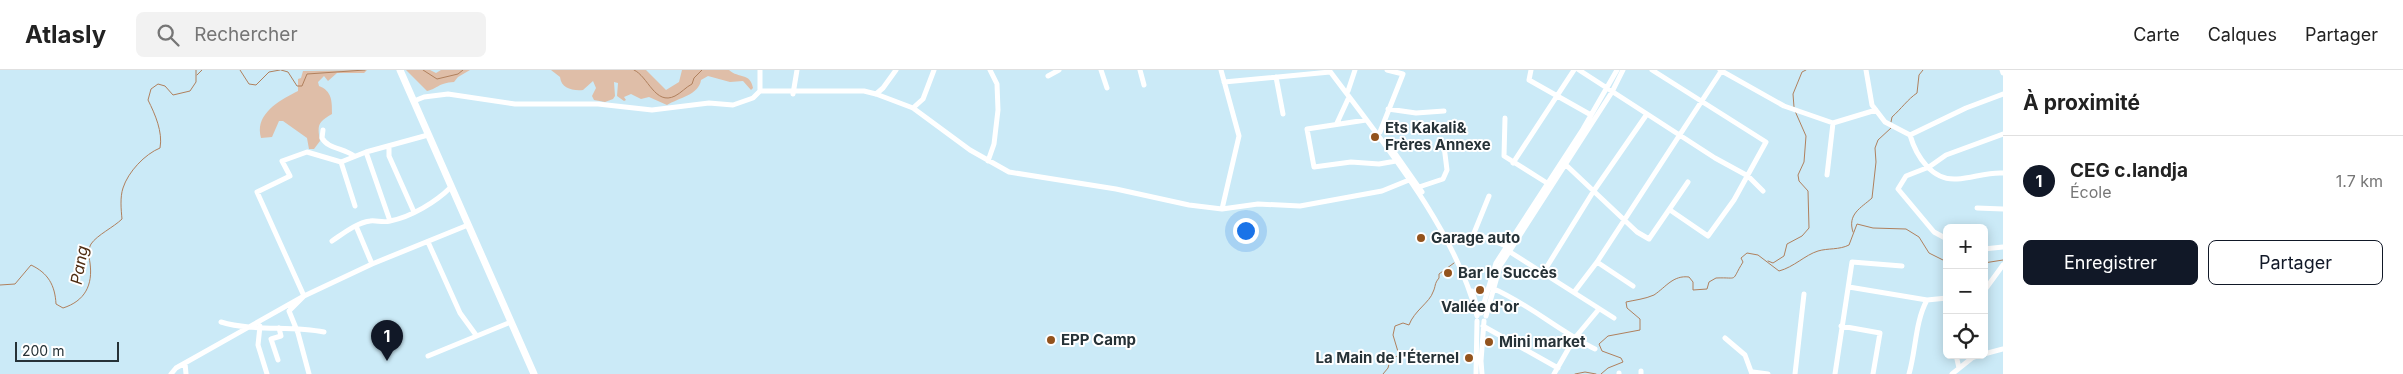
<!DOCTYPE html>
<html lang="fr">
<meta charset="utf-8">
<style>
body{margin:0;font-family:Inter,sans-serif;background:#f2f2f2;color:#222}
.controls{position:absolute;right:15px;bottom:15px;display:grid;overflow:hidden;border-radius:8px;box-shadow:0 2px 12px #0003}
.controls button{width:45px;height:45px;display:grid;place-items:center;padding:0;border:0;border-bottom:1px solid #e0e0e0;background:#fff;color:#222;font:25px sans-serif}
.scale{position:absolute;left:15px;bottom:12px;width:104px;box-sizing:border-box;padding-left:5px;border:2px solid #263237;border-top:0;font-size:14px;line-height:18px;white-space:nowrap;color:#263237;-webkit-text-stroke:4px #fff;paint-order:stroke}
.you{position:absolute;left:1245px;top:160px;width:18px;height:18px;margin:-12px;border:4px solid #fff;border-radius:50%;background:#1a73e8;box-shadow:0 0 0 8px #1a73e833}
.badge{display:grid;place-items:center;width:32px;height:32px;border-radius:50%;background:#111827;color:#fff;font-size:16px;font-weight:700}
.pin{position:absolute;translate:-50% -41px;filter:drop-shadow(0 1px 2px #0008)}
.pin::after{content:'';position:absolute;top:26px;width:18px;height:15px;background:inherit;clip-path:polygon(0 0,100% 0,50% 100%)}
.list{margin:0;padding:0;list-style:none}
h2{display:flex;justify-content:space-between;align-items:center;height:65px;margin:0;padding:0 20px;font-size:21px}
h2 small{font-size:16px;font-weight:400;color:#767676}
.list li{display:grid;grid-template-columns:32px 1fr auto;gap:15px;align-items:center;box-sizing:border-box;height:90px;padding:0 20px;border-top:1px solid #e0e0e0}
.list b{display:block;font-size:19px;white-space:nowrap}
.list p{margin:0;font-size:16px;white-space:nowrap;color:#767676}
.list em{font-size:16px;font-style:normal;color:#767676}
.actions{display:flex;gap:10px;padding:15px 20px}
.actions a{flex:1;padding:11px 0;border:1px solid #111827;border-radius:8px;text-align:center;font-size:18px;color:#111827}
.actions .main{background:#111827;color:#fff}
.icon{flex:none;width:28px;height:28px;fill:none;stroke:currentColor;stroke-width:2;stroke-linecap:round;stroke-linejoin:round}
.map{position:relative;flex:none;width:2003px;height:304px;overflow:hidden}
header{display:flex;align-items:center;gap:30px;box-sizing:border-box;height:70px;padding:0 25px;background:#fff;border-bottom:1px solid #e0e0e0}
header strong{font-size:24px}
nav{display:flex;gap:28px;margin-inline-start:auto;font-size:18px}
.search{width:350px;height:45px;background:#f2f2f2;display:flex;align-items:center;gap:12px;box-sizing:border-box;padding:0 18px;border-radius:8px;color:#767676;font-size:19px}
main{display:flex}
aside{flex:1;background:#fff}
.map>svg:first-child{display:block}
.green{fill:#dfbea8}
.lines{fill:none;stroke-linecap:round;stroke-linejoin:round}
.stream{stroke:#b0805d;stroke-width:1}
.minor{stroke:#fff;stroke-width:5}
.highway{stroke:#fff;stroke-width:7}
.poi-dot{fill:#93531d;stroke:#fff;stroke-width:2}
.labels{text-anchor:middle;stroke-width:4;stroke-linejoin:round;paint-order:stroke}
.poi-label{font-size:15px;font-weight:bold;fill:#263237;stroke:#fff;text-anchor:start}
.water-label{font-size:16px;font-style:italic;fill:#4f2d12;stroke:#fff}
</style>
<header>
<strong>Atlasly</strong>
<div class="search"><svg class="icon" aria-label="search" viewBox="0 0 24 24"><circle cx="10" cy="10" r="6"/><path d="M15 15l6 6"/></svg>Rechercher</div>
<nav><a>Carte</a><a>Calques</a><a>Partager</a></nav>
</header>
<main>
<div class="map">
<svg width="2003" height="304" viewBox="0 0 2003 304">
<rect width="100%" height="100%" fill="#cbeaf7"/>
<path class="green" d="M367,0L364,3H337L328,11L324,6L318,12L319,16C332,21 332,31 332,44C318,52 317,55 320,71L314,79H309L307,68L283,51H279L272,67L261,68C254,44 280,30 298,21V9L301,8L303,1Z
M406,0H430L436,3L441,0H470L458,7L454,12C438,13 439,18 427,21Z
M551,0H646L666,20L679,12L682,0H729C739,9 750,2 753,18L751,20L743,11L730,12L708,6L701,10C699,25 678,28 667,35L649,27L641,29L631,24L624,27L626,30L624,31L617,26L618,13L614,12L615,26L613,29L605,32L594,30L592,26L596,18L593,11L583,20C572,21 561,18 560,7Z"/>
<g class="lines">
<path class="stream" d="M240,0L249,14L256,15L269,2L280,0
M281,0L288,2L297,16H302L307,4L365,0
M423,0L437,9L458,4L463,0
M634,0C648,6 655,36 675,26C681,23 686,17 692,14L694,8L702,0
M197,5L202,0
M1794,37L1793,24L1802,2L1806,0
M1891,52L1892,47C1901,39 1908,29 1917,23L1919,5L1923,0
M1853,162C1847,144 1861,138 1872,128L1876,92L1875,78L1878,70L1891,58
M1768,191L1773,193L1784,186L1787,174L1802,166L1809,158L1808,121L1799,111L1798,105L1804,92L1806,66L1795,41
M1984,193L2003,190
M0,215L15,214L31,195C48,203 55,215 56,234L63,238C85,231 93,215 90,193C89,187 88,179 91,174C97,165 114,157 122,149C121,139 120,127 123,118C128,102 145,84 160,78C163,62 155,44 148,30L151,19L158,14L165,16L173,25L190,21L196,12V0
M1383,304L1388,298L1390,290L1399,285L1393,265L1395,256L1403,253L1409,255C1414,241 1430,232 1433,222C1436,216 1434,214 1439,208V204L1454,193
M1575,304L1585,302L1596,304
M1601,304L1608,298L1623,292L1621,288L1602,281L1599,274L1608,266L1640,260V249L1627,238L1626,232C1635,230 1645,229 1654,225C1666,217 1673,205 1689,207L1693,212V220L1707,219L1709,212L1716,208C1740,207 1730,213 1743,192L1741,188L1747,183L1758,185L1779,201C1794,197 1805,185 1818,181C1828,178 1839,180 1849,175L1857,154L1873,158L1906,159L1919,167L1929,183L1947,192"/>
<path class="minor" d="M760,0V21
M1101,0L1107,18
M1140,0L1144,15
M1221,0L1239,66L1222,139
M1329,0C1381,70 1456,160 1477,246
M1531,0L1529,10L1591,45
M1579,0L1715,88L1748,106L1763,121
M1652,0L1766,72L1734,130L1708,166L1670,140
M1720,0L1784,36L1833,53L1876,40
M1866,0L1872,35L1885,52L1910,65C1916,86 1932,111 1957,109C1973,108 1987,102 2003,103
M2002,0L2003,3
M1048,6L1059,0
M1276,7L1283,44
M1224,12L1330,2
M1348,21L1355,0
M793,24L797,0
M876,24L883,18L896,0
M414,31L424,27L448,24L515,34H598L652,40L709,33L733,35L753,28L760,21H864L876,24L913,38L970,80L1009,102L1116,119L1189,135L1222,139L1258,134L1300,136L1382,121L1409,110
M913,38L923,29L934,0
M1388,39L1416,43L1444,41
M1505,48L1504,86L1547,113
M1366,50L1307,59L1314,97L1351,92L1379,94L1396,91
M1337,53L1349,27
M323,60L322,68C328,79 344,78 354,86
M1380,62L1403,4L1387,0
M1910,65L1966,38L2003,24
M389,76V86L414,142
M1392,80L1397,75L1407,73
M366,82L390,151
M1394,82L1422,122
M988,91L994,74L998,40L997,14L990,0
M341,92L355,136
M1513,93L1574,0
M1566,95L1637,162L1649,169L1688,112
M1827,105L1833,53
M1419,117L1443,109L1447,100L1444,76
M1489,126L1474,163L1506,176L1510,182L1614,248
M1977,138L2003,139
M356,156L372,194
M1947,169L1934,162L1898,119L1906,106L1929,97L1946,85L2003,64
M332,171C344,163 356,153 370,151C376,150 383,153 390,151C411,147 436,132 451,117
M428,172L460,243L476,265
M1984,179L2003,177
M1597,192L1633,216
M1543,203L1593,122L1647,44
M1849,217L1927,230L1947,228
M1492,218C1529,234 1559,261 1595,279
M1472,221L1479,243
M1575,221L1597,192L1722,0
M1984,221L2003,195
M1481,243L1496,193L1583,59L1617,0
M1486,246L1500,196L1612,22L1623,0
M221,252C254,262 290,255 324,262
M260,256L258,275L267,304
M1483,256L1558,298
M1841,256L1880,263L1873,304
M1725,268L1745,285L1752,304
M1984,284L2003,279
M1956,285L1959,298
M428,286L511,252
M278,290L271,269L281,266L279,258
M185,293L186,304
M1753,302L1768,304
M171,304L176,298L304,226L372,194L468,155
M309,304L298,263L289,241L304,226L257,122L290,106L282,91L307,82L341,92L366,82L428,65
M1476,304L1477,251
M1482,304L1481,291L1484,251
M1554,304L1574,269L1599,239
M1619,304V303
M1641,304V301
M1795,304L1804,224
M1835,304L1852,192L1902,196
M1909,304C1916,280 1915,252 1927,230
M1952,304L1972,288L1980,285"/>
<path class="highway" d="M400,0L534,304"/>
</g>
<g class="poi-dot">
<circle cx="1375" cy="67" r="5"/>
<circle cx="1421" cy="168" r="5"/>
<circle cx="1448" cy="203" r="5"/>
<circle cx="1480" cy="220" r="5"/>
<circle cx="1051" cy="270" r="5"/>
<circle cx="1489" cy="272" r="5"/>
<circle cx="1469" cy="288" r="5"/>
</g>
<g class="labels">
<g class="poi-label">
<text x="1385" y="63">Ets Kakali&amp;<tspan x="1385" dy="17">Frères Annexe</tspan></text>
<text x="1431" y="173">Garage auto</text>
<text x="1458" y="208">Bar le Succès</text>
<text x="1480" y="242" text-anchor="middle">Vallée d'or</text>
<text x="1061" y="275">EPP Camp</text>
<text x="1499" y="277">Mini market</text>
<text x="1459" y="293" text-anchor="end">La Main de l'Éternel</text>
</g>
<g class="water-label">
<text transform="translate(79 195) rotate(-80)" y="6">Pang</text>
</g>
</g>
</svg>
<div class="controls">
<button>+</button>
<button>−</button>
<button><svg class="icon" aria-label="locate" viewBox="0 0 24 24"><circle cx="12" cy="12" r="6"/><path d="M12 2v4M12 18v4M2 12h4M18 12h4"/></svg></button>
</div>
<div class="scale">200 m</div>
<div class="you"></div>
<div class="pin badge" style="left:387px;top:291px">1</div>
</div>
<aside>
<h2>À proximité<small></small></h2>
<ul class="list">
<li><span class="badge">1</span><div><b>CEG c.landja</b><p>École</p></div><em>1.7 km</em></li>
</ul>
<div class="actions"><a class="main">Enregistrer</a><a>Partager</a></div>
</aside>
</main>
